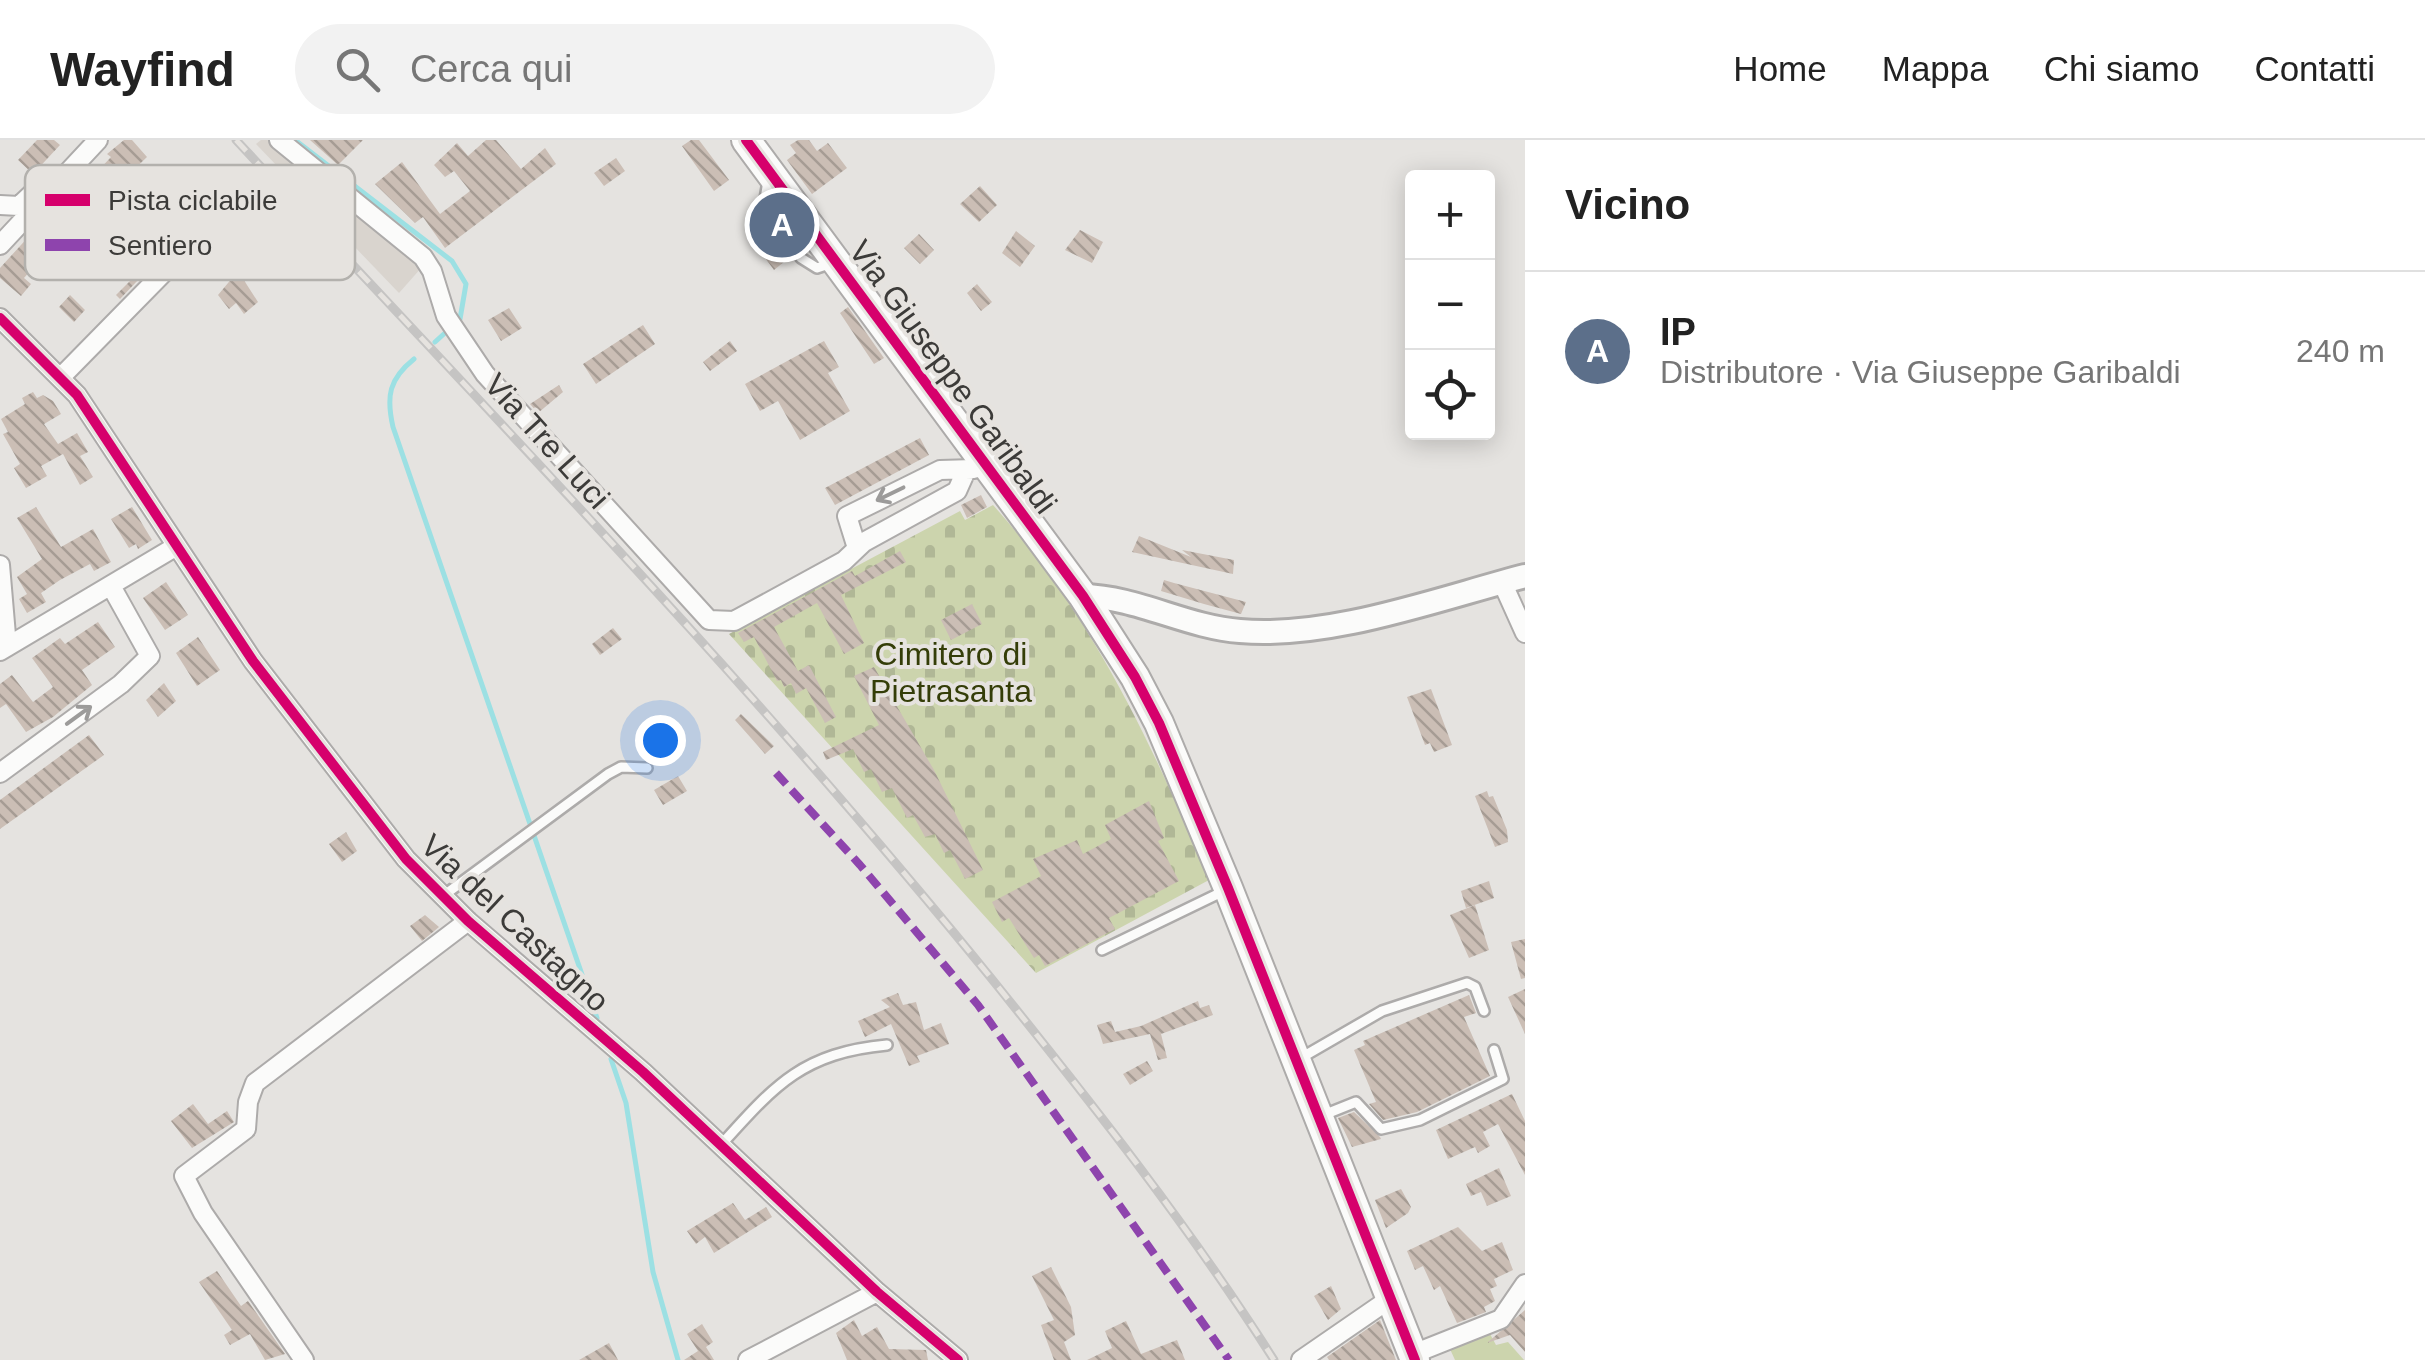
<!DOCTYPE html>
<html lang="it">
<meta charset="utf-8">
<style>
body{margin:0;font-family:Arial,sans-serif;background:#f2f2f2;color:#222}
.controls{position:absolute;right:30px;top:30px;display:grid;overflow:hidden;border-radius:10px;box-shadow:0 5px 25px #0003}
.controls button{width:90px;height:90px;display:grid;place-items:center;padding:0;border:0;border-bottom:2px solid #e0e0e0;background:#fff;color:#222;font:50px sans-serif}
.you{position:absolute;left:660px;top:600px;width:35px;height:35px;margin:-25px;border:8px solid #fff;border-radius:50%;background:#1a73e8;box-shadow:0 0 0 15px #1a73e833}
.badge{display:grid;place-items:center;width:65px;height:65px;border-radius:50%;background:#777673;color:#fff;font-size:32px;font-weight:700}
.pin{position:absolute;translate:-50% -50%;border:5px solid #fff;box-shadow:0 2px 10px #0006}
.list{margin:0;padding:0;list-style:none}
h2{display:flex;justify-content:space-between;align-items:center;height:130px;margin:0;padding:0 40px;font-size:42px}
h2 small{font-size:32px;font-weight:400;color:#767676}
.list li{display:grid;grid-template-columns:65px 1fr auto;gap:30px;align-items:center;box-sizing:border-box;height:160px;padding:0 40px;border-top:2px solid #e0e0e0}
.list b{display:block;font-size:38px;white-space:nowrap}
.list p{margin:0;font-size:32px;white-space:nowrap;color:#767676}
.list em{font-size:32px;font-style:normal;color:#767676}
.icon{flex:none;width:55px;height:55px;fill:none;stroke:currentColor;stroke-width:2;stroke-linecap:round;stroke-linejoin:round}
.map{position:relative;flex:none;width:1525px;height:1220px;overflow:hidden}
header{display:flex;align-items:center;gap:60px;box-sizing:border-box;height:140px;padding:0 50px;background:#fff;border-bottom:2px solid #e0e0e0}
header strong{font-size:48px}
nav{display:flex;gap:55px;margin-inline-start:auto;font-size:35px}
.search{width:700px;height:90px;background:#f2f2f2;display:flex;align-items:center;gap:25px;box-sizing:border-box;padding:0 35px;border-radius:55px;color:#767676;font-size:38px}
main{display:flex}
aside{flex:1;background:#fff}
.map>svg:first-child{display:block}
.built{fill:#d9d4ce}
.green{fill:#ccd4ad}
.cemetery{fill:url(#cemetery-stones)}
.lines{fill:none;stroke-linecap:round;stroke-linejoin:round}
.stream{stroke:#9ce0e3;stroke-width:5}
.building{fill:url(#building-back-hatch)}
.service-casing{stroke:#adabaa;stroke-width:14}
.minor-casing{stroke:#adabaa;stroke-width:22}
.tertiary-casing{stroke:#adabaa;stroke-width:28}
.primary-casing{stroke:#adabaa;stroke-width:32}
.service{stroke:#fbfbfa;stroke-width:9}
.minor{stroke:#fbfbfa;stroke-width:18}
.tertiary{stroke:#fbfbfa;stroke-width:22}
.primary{stroke:#fbfbfa;stroke-width:28}
.rail-casing{stroke:#c5c4c3;stroke-width:9}
.rail{stroke:#e6e3df;stroke-width:5;stroke-dasharray:15;stroke-linecap:butt}
.quiet{stroke:#8e44ad;stroke-width:8;stroke-dasharray:15 8;stroke-linecap:butt}
.cycleway-casing{stroke:#e6e3df;stroke-width:16}
.cycleway{stroke:#d6006c;stroke-width:10}
.oneway{stroke:#9c9b9a}
.labels{text-anchor:middle;stroke-width:8;stroke-linejoin:round;paint-order:stroke}
.street-label{font-size:32px;fill:#3c3b39;stroke:#e6e3df}
.park-label{font-size:32px;fill:#343d08;stroke:#e6e3df}
.key{fill:#e6e3df;stroke:#b3b1ad;stroke-width:2.5}
.key-label{font-size:28px;fill:#3c3b39}
</style>
<header>
<strong>Wayfind</strong>
<div class="search"><svg class="icon" aria-label="search" viewBox="0 0 24 24"><circle cx="10" cy="10" r="6"/><path d="M15 15l6 6"/></svg>Cerca qui</div>
<nav><a>Home</a><a>Mappa</a><a>Chi siamo</a><a>Contatti</a></nav>
</header>
<main>
<div class="map">
<svg width="1525" height="1220" viewBox="0 0 1525 1220">
<defs>
<pattern id="cemetery-stones" width="16" height="16" patternUnits="userSpaceOnUse" patternTransform="scale(2.5)"><rect width="16" height="16" fill="#ccd4ad"/><path d="M2 7V4a2 2 0 0 1 4 0v3zM10 15v-3a2 2 0 0 1 4 0v3z" fill="#b0b796"/></pattern>
<pattern id="building-back-hatch" width="6" height="6" patternUnits="userSpaceOnUse" patternTransform="scale(2.5)"><rect width="6" height="6" fill="#cbbeb5"/><path d="M-1 5l2 2M0 0l6 6M5-1l2 2" fill="none" stroke="#a69c94"/></pattern>
</defs>
<rect width="100%" height="100%" fill="#e5e3e0"/>
<path class="built" d="M261,0H269L422,127L399,153L256,4Z"/>
<path class="green" d="M1490,1194L1496,1205L1508,1202L1524,1220H1455L1450,1209Z"/>
<path class="cemetery" d="M993,365C1092,475 1153,605 1209,740L1036,833L729,494L960,371L965,380Z"/>
<g class="lines">
<path class="stream" d="M295,0L452,121L466,144L460,179
M435,202L446,192
M414,219C389,239 386,256 393,287L597,878
M611,919L626,963L653,1132L678,1220"/>
</g>
<path class="building" d="M37,0H54L60,5L33,34L18,20Z
M124,0H132L147,17L99,63L83,47L111,17L107,14Z
M310,0H363L338,25Z
M486,0H496L521,29L545,8L556,24L445,108L423,77L415,83L375,44L402,22L440,74L470,51L454,31L445,37L434,25L457,3L468,16Z
M691,0H699L729,40L714,51L682,6Z
M798,0H809L817,11L828,3L847,28L812,54L787,20L796,13L790,5Z
M616,18L625,31L604,46L594,33Z
M980,46L997,65L979,82L960,64Z
M62,60L88,85L72,102L62,95L24,138L31,144L21,156L0,138V128Z
M769,87L790,117L774,130L752,100Z
M1080,90L1103,102L1092,123L1065,110Z
M1016,91L1035,106L1020,127L1002,113Z
M919,94L934,110L920,124L904,108Z
M144,107L157,120L120,159L116,155L133,138L119,117L128,108L135,115Z
M238,131L258,162L244,174L236,163L229,169L218,155Z
M977,144L992,162L981,171L967,153Z
M70,155L85,170L74,182L59,167Z
M848,167L884,218L874,224L840,173Z
M509,168L522,188L501,201L488,180Z
M643,185L655,204L596,244L583,224Z
M730,201L737,211L710,231L703,222Z
M824,201L839,227L828,233L850,271L800,300L778,261L760,271L745,244Z
M559,245L563,252L538,273L530,264Z
M33,252L37,258L43,255L53,261L61,274L44,284L58,304L77,293L88,312L80,316L93,337L80,345L63,314L41,326L47,336L26,348L14,328L20,324L3,294L8,292L1,279L25,264L22,258Z
M920,298L929,315L835,365L825,348Z
M981,355L987,367L967,378L961,365Z
M36,367L61,407L93,389L111,422L94,431L90,424L60,440L41,453L46,462L27,473L19,459L27,454L17,437L42,419L17,378Z
M132,367L152,400L138,409L136,404L129,408L111,379Z
M1139,396L1191,417L1182,410L1234,420L1233,434L1132,412Z
M900,411L906,422L841,455L864,503L844,514L817,463L774,487L798,531L809,525L836,577L825,583L806,548L796,554L791,543L784,547L781,540L777,541L754,497L744,502L738,493L852,431L855,436Z
M1164,440L1174,443L1246,462L1241,474L1204,464L1161,451Z
M166,442L188,475L165,490L143,458Z
M972,464L982,484L951,500L941,480Z
M98,482L115,507L82,530L92,545L53,577L26,592L6,564L0,568V544L12,535L33,562L53,547L32,518L60,498L65,504Z
M613,488L622,499L600,515L592,504Z
M198,497L220,530L197,546L176,513Z
M874,527L934,630L983,730L965,739L950,710L944,713L935,694L925,697L913,675L907,678L892,648L882,652L871,629L864,632L853,609L826,620L823,612L879,585L854,536Z
M164,543L176,561L158,577L146,560Z
M1431,549L1452,605L1434,612L1430,603L1425,605L1407,557Z
M741,574L774,606L765,614L735,580Z
M89,595L104,615L0,689V660Z
M678,636L687,651L663,665L654,650Z
M1487,651L1489,657L1493,656L1507,690L1508,702L1495,707L1475,656Z
M1149,661L1164,698L1158,701L1179,741L1109,778L1115,789L1045,826L1039,815L1034,818L1009,778L1002,782L992,762L1041,736L1033,719L1077,700L1083,714L1111,699L1105,685Z
M346,692L357,711L342,722L329,704Z
M1489,741L1494,758L1466,768L1461,751Z
M1475,765L1489,810L1469,818L1450,775Z
M425,775L439,787L422,801L410,786Z
M1525,799V838L1521,839L1511,802Z
M1525,849V894L1508,857Z
M898,853L903,865L916,862L924,890L941,883L949,904L917,916L920,922L909,926L891,884L865,897L858,881L890,867L881,860Z
M1469,855L1476,873L1464,877L1490,936L1417,972L1383,980L1369,964L1376,962L1354,910L1365,905L1363,901Z
M1198,861L1200,868L1209,865L1213,875L1161,894L1167,918L1158,920L1150,894L1103,904L1097,885L1111,881L1115,892L1141,886Z
M1147,921L1153,931L1130,945L1123,934Z
M1512,954L1525,981V1035L1498,984L1483,992L1490,1006L1478,1013L1475,1007L1448,1019L1436,990Z
M193,964L208,984L227,971L234,982L192,1008L171,981Z
M1354,972L1380,997L1381,999L1352,1007L1338,978Z
M1499,1028L1511,1056L1487,1066L1481,1052L1471,1056L1466,1044Z
M1401,1049L1411,1067L1408,1073L1386,1088L1375,1060Z
M733,1063L745,1080L766,1067L772,1077L714,1113L705,1097L696,1104L687,1091Z
M1458,1087L1482,1111L1502,1102L1513,1130L1494,1139L1497,1146L1490,1149L1495,1161L1484,1167L1486,1172L1457,1183L1440,1146L1434,1150L1423,1126L1415,1130L1407,1111Z
M1051,1127L1071,1167L1075,1195L1064,1202L1071,1220H1054L1041,1185L1054,1180L1032,1136Z
M217,1131L241,1166L248,1161L285,1214L265,1220L250,1194L230,1205L224,1195L232,1190L199,1142Z
M1331,1146L1341,1169L1328,1180L1314,1156Z
M1525,1170V1212L1510,1195L1487,1203Z
M854,1180L862,1196L877,1187L889,1209L926,1210L928,1220H847L836,1193Z
M1380,1180L1396,1220H1329L1327,1217Z
M1126,1181L1141,1214L1177,1200L1185,1220H1087L1112,1208L1105,1191Z
M702,1184L713,1202L706,1207L714,1220H684L698,1211L687,1194Z
M609,1203L618,1220H579Z"/>
<g class="lines">
<defs>
<path id="service" d="M768,41L764,65L801,118L817,128L832,123
M443,756L608,634L621,627L647,628
M1102,810L1226,750
M1299,919L1382,871L1467,843L1475,847L1484,871
M1321,976L1356,962L1381,989L1420,980L1503,939L1494,910
M720,1006C775,945 802,913 887,905"/>
<path id="minor" d="M279,0L423,117L432,131L446,176L485,234L709,480L734,481L844,421L864,402L957,351L965,333
M0,65L19,66L37,49
M0,105L98,0
M0,178L77,255L253,521L406,719L468,781L643,932L877,1152L958,1220
M61,237L230,65
M857,408L847,376L940,330L974,329
M0,425L7,507
M1502,442L1525,493
M0,511L175,407
M0,633L121,544L150,516L111,446
M1413,1214L1501,1179L1525,1144
M304,1220L203,1073L184,1036L246,989L248,962L255,943L468,781
M748,1220L877,1152
M1301,1220L1391,1158"/>
<path id="tertiary" d="M1083,456C1137,457 1186,487 1240,491C1330,499 1437,459 1525,436"/>
<path id="primary" d="M746,0L1083,456L1135,537L1159,583L1228,748L1415,1220"/>
</defs>
<use href="#service" class="service-casing"/>
<use href="#minor" class="minor-casing"/>
<use href="#tertiary" class="tertiary-casing"/>
<use href="#primary" class="primary-casing"/>
<use href="#service" class="service"/>
<use href="#minor" class="minor"/>
<use href="#tertiary" class="tertiary"/>
<use href="#primary" class="primary"/>
<defs>
<path id="rail" d="M236,0C492,275 754,546 991,838C1090,961 1189,1086 1274,1220"/>
</defs>
<use href="#rail" class="rail-casing"/>
<use href="#rail" class="rail"/>
<path class="quiet" d="M776,633L860,725L978,865L1229,1220"/>
<defs>
<path id="cycleway" d="M746,0L1083,456L1135,537L1159,583L1228,748L1415,1220
M0,178L77,255L253,521L406,719L468,781L643,932L877,1152L958,1220"/>
</defs>
<use href="#cycleway" class="cycleway-casing"/>
<use href="#cycleway" class="cycleway"/>
</g>
<defs><path id="oneway-shaft" d="M-6 0H5M1.5-3L5.5 0L1.5 3" fill="none" stroke-width="1.6" stroke-linecap="round" stroke-linejoin="round" transform="scale(2.5)"/></defs>
<g class="oneway">
<use href="#oneway-shaft" transform="translate(890 354) rotate(154)"/>
<use href="#oneway-shaft" transform="translate(79 575) rotate(-36)"/>
</g>
<g class="labels">
<g class="street-label">
<text transform="translate(953 237) rotate(54)" y="11">Via Giuseppe Garibaldi</text>
<text transform="translate(547 301) rotate(48)" y="11">Via Tre Luci</text>
<text transform="translate(515 783) rotate(43)" y="11">Via del Castagno</text>
</g>
<g class="park-label">
<text x="951" y="525">Cimitero di<tspan x="951" dy="37">Pietrasanta</tspan></text>
</g>
</g>
<rect x="25" y="25" width="330" height="115" rx="15" class="key"/>
<rect x="45" y="54" width="45" height="12" fill="#d6006c"/>
<rect x="45" y="99" width="45" height="12" fill="#8e44ad"/>
<g class="key-label">
<text x="108" y="70">Pista ciclabile</text>
<text x="108" y="115">Sentiero</text>
</g>
</svg>
<div class="controls">
<button>+</button>
<button>−</button>
<button><svg class="icon" aria-label="locate" viewBox="0 0 24 24"><circle cx="12" cy="12" r="6"/><path d="M12 2v4M12 18v4M2 12h4M18 12h4"/></svg></button>
</div>
<div class="you"></div>
<div class="pin badge" style="left:782px;top:85px;background:#5c6f8a">A</div>
</div>
<aside>
<h2>Vicino<small></small></h2>
<ul class="list">
<li><span class="badge" style="background:#5c6f8a">A</span><div><b>IP</b><p>Distributore · Via Giuseppe Garibaldi</p></div><em>240 m</em></li>
</ul>
</aside>
</main>
